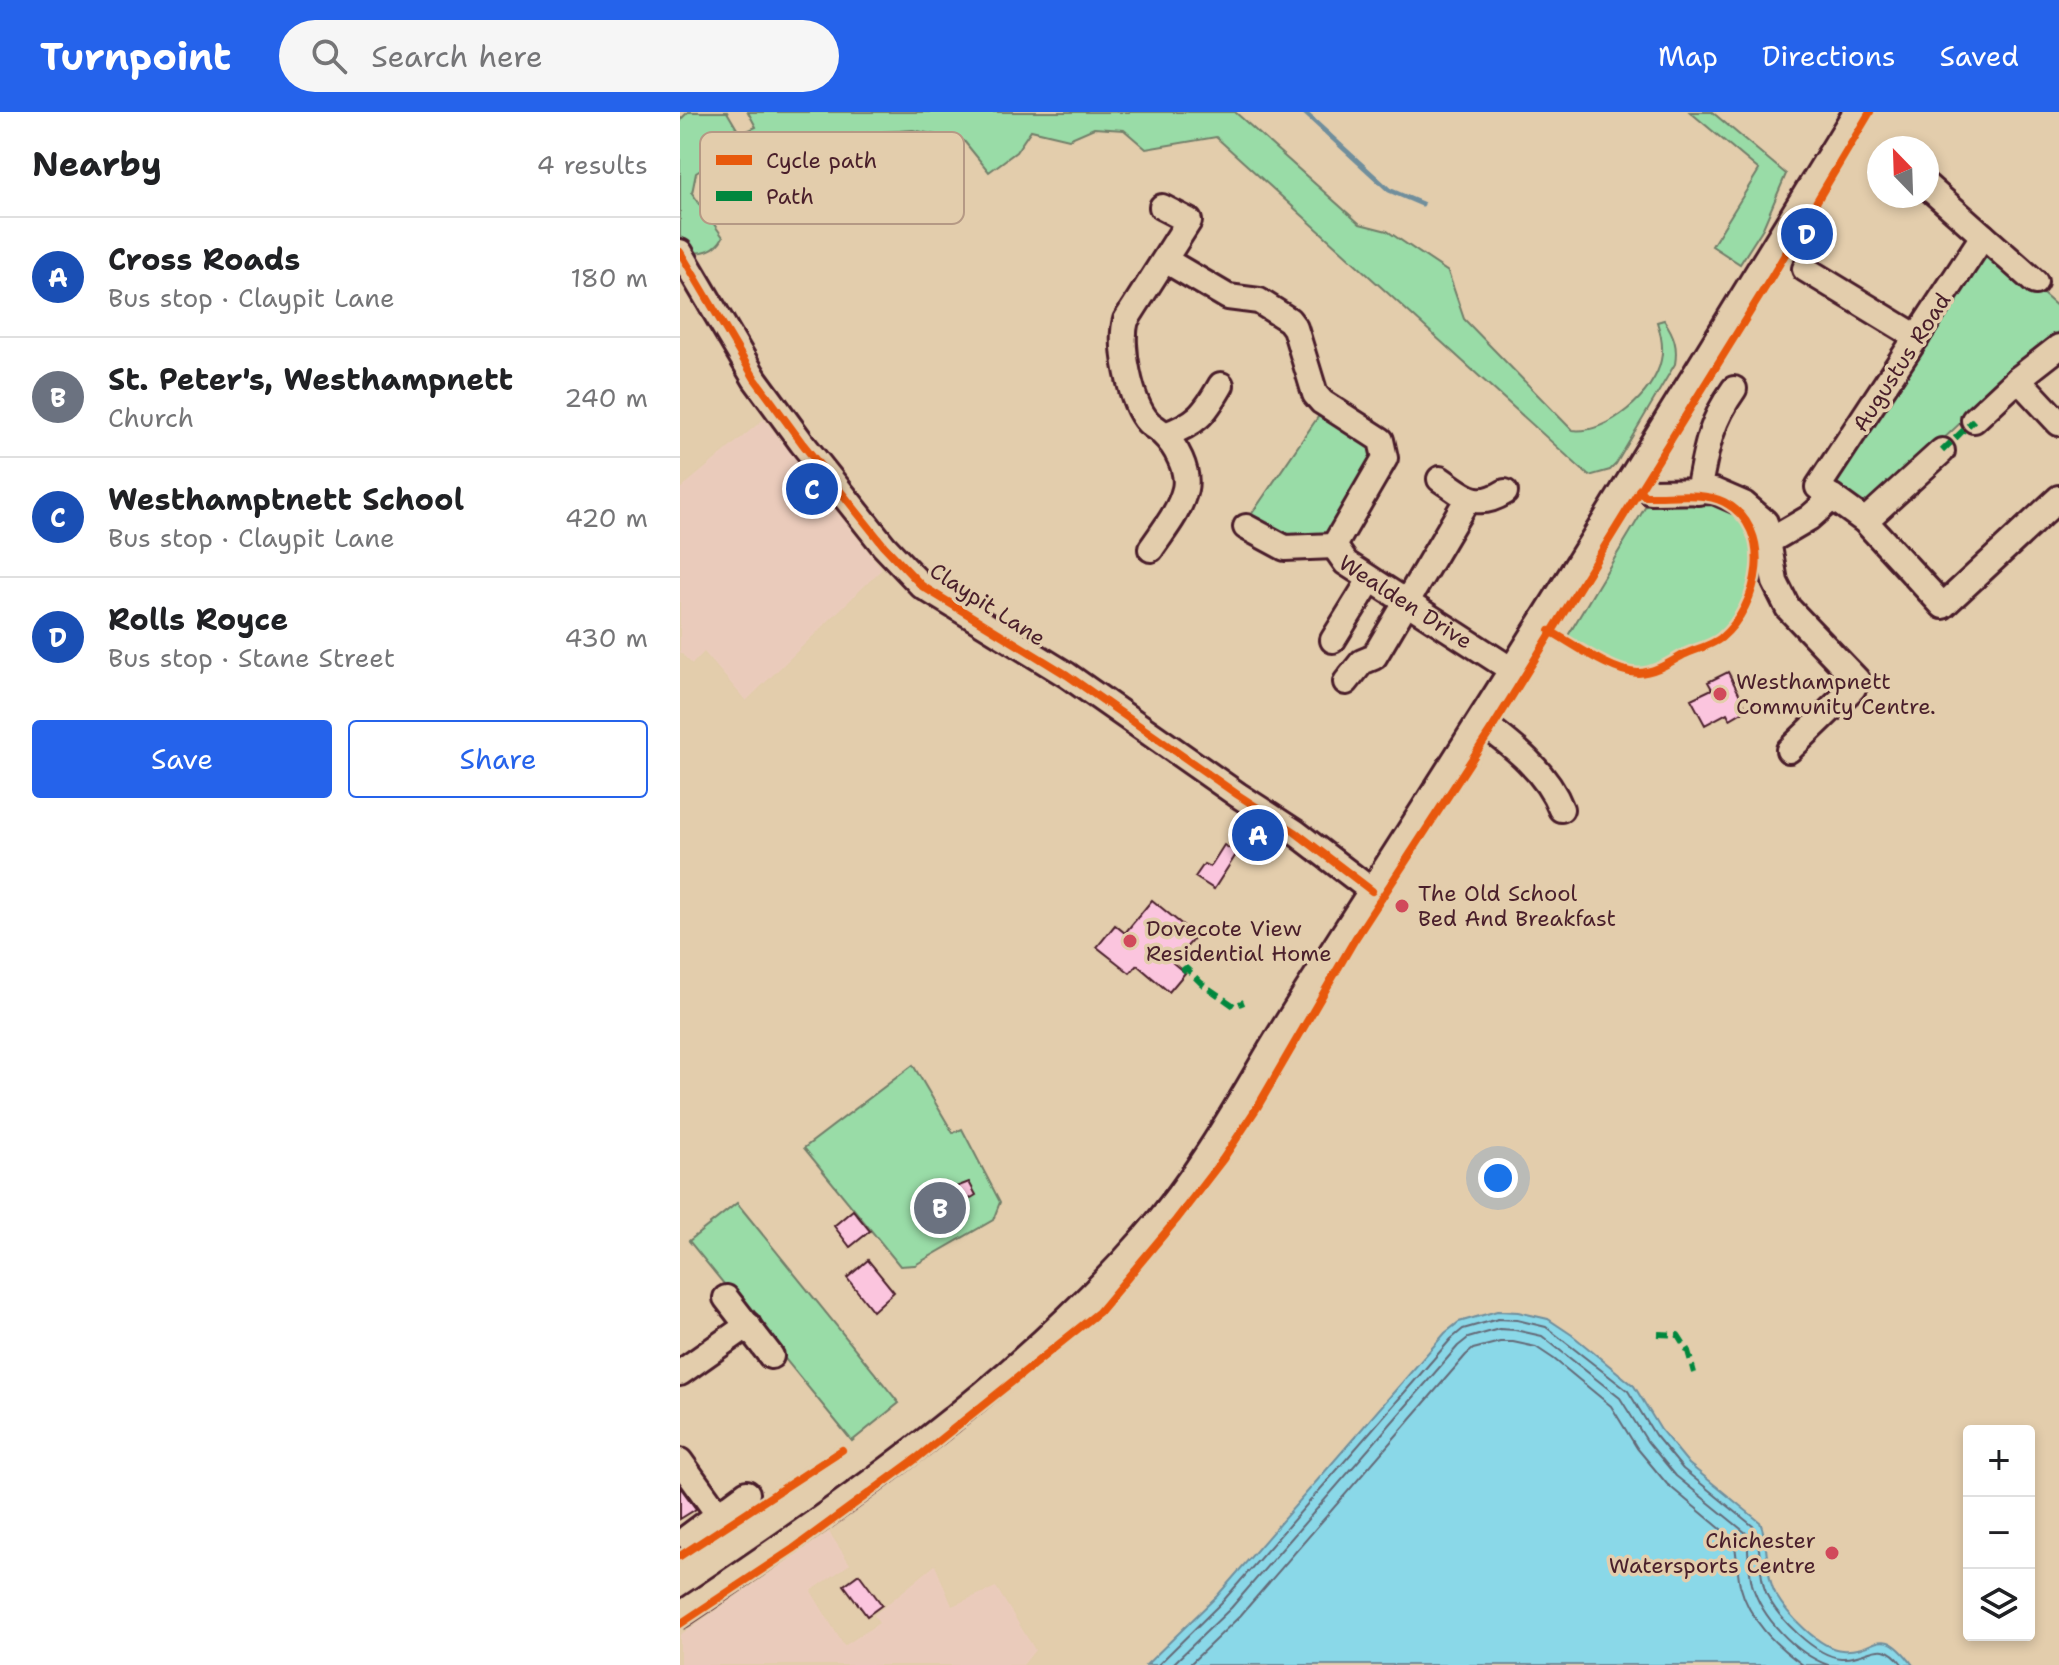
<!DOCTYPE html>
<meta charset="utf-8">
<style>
body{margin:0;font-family:"Shantell Sans",sans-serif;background:#f6f6f6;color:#202124}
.controls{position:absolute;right:24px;bottom:24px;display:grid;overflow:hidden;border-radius:8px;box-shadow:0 4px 12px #0003}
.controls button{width:72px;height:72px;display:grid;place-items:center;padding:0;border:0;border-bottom:2px solid #e0e0e0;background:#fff;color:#202124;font:40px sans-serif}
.compass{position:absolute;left:1187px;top:24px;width:72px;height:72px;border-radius:50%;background:#fff;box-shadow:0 4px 12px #0003;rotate:337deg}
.you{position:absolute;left:818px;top:1066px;width:28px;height:28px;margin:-20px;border:6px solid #fff;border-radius:50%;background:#1a73e8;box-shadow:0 0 0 12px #1a73e833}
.badge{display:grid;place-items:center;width:52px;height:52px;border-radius:50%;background:#2563eb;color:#fff;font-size:26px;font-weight:700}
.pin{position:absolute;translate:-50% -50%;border:4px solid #fff;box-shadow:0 2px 8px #0006}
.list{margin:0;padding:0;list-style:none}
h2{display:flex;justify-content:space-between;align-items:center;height:104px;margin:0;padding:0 32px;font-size:34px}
h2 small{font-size:26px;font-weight:400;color:#757577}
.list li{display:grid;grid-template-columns:52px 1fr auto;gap:24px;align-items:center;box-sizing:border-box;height:120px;padding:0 32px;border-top:2px solid #e0e0e0}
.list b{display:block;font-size:30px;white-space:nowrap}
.list p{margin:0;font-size:26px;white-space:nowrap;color:#757577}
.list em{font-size:26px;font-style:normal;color:#757577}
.actions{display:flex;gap:16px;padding:24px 32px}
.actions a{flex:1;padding:18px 0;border:2px solid #2563eb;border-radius:8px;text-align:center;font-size:28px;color:#2563eb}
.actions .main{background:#2563eb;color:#fff}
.icon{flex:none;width:44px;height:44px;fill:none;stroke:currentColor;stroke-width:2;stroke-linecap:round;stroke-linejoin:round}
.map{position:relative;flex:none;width:1379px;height:1553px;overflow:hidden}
header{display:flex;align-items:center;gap:48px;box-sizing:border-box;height:112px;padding:0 40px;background:#2563eb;color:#fff}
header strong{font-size:38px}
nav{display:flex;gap:44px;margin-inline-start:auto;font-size:28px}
.search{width:560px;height:72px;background:#f6f6f6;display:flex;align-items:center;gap:20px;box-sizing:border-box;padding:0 28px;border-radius:44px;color:#757577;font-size:30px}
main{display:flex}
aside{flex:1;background:#fff}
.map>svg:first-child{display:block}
.built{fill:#eacbbb}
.green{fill:#99dca7;stroke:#727e69;stroke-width:2}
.water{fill:#8ad8e8;stroke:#708e9c;stroke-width:2}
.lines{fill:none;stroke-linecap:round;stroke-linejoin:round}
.shore{stroke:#646977;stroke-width:2}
.stream{stroke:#708e9c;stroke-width:5}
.building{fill:#fbc5de;stroke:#4a1f2b;stroke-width:2}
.minor-casing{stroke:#4a1f2b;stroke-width:30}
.minor{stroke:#e3cdac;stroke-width:24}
.quiet{stroke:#00873e;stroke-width:6;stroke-dasharray:12 6;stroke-linecap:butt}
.cycleway-casing{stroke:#e3cdac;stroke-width:13}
.cycleway{stroke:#e8590c;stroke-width:8}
.poi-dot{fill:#d1495b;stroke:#e3cdac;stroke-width:3}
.labels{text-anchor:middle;stroke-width:7;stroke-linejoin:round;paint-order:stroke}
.street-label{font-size:22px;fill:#4a1f2b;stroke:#e3cdac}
.poi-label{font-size:22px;fill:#4a1f2b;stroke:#e3cdac;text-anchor:start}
.key{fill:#e3cdac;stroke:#b59985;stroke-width:2}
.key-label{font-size:22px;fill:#4a1f2b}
</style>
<header>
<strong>Turnpoint</strong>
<div class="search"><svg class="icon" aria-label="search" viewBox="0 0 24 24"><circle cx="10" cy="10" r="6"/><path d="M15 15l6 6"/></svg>Search here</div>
<nav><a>Map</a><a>Directions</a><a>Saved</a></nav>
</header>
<main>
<aside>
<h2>Nearby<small>4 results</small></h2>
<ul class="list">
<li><span class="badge" style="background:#1a4fb4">A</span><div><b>Cross Roads</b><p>Bus stop · Claypit Lane</p></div><em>180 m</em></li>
<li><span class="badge" style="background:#6b7280">B</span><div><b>St. Peter's, Westhampnett</b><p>Church</p></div><em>240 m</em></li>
<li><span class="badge" style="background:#1a4fb4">C</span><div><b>Westhamptnett School</b><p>Bus stop · Claypit Lane</p></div><em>420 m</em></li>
<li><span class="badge" style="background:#1a4fb4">D</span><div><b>Rolls Royce</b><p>Bus stop · Stane Street</p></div><em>430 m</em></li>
</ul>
<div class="actions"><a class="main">Save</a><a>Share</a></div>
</aside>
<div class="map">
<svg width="1379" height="1553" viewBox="0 0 1379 1553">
<rect width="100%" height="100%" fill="#e3cdac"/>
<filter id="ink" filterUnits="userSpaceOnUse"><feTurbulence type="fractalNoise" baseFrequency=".0125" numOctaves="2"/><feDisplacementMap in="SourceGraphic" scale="16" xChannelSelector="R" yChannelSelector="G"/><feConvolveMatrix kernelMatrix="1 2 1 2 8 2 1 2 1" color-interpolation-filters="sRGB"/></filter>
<g filter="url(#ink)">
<path class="built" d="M84,307L202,457L66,589L24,540L12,552L0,540V377Z
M149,1420L170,1452L131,1479L164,1534L199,1511L194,1503L255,1453L272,1494L316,1475L355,1538L343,1553H0V1523Z"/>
<path class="green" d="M8,0H47L60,22L76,15L68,0H555L680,112L707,119L768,160L784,207L892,318C927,323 975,281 981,248C984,235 981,222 977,210L984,208C994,223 998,234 995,252L936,352L930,358L909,364L536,25L466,37L444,18L414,16L389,27L351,18L336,40L309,60L284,29L233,18L170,22L109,41L88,54L81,52L32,51L16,61L12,81L43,125C36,138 25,141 10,141L0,124V8Z
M1010,0H1032L1106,62L1083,116L1060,152L1032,134L1079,58Z
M1305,131L1379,196V221L1339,252L1334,261L1183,402L1145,374Z
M640,302L693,333L695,355L643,428L616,423L604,424L571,403Z
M972,384C988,384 1011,380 1027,385C1094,403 1087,489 1041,526C1031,534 1014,538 1002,544C988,551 973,561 957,561C933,560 906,539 886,527Z
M233,953L273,1021L282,1017L320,1090L313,1108L235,1153L220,1154L124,1036Z
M57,1091L219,1291L172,1329L9,1129Z"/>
<path class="water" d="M817,1199L838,1200L868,1207L892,1223L954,1274L981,1318L1009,1352L1080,1410C1090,1434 1084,1461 1096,1483C1107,1502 1140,1537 1162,1538C1198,1541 1199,1508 1233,1553H466L537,1484L765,1221L779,1210Z"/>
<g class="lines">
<path class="shore" d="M478,1553L543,1489L771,1227L783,1217L818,1207L837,1208L866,1215L948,1279L975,1323L1003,1357L1074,1415C1083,1437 1077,1461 1087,1483C1098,1506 1135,1544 1161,1546C1189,1548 1200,1522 1223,1553
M492,1553L551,1496L778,1234L788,1226L819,1217L835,1218L862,1224L940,1286L967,1329L996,1364L1066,1421C1069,1438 1068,1455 1072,1472C1081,1505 1115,1541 1148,1553
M509,1553L560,1504L786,1243L793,1237L820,1230H833L856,1235L874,1247L931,1294L957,1336L987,1372L1054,1428C1057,1443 1057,1458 1060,1473C1069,1508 1095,1533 1123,1553"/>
<path class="stream" d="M624,0L709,78L742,92"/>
</g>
<path class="building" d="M1048,560L1067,597L1050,607L1047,601L1025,613L1011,587L1032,577L1028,570Z
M544,733L557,741L534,777L515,765L524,752L530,755Z
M472,788L516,824L493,851L505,861L489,880L457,853L450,861L417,835L435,813L445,821Z
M266,1070L271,1077L289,1070L296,1083L281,1092L285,1099L253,1120L235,1093L244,1087L238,1079L249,1072L254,1078Z
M173,1098L190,1119L170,1135L154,1114Z
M188,1148L214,1180L193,1199L167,1166Z
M0,1375L16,1397L0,1407Z
M179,1462L202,1493L187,1504L164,1473Z"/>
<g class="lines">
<defs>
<g id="minor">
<path d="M1247,74L1355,170"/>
<path d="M1303,124L1138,375L1185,409L1263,494L1379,386"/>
<path d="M0,140L75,267L122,331L204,434L242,474L387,563L558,683L615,720L692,779"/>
<path d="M485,148L548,185L579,189L609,208L615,216L635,282L642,290L701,328L705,346L654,434"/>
<path d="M1125,157L1237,225"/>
<path d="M1379,235L1338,267L1379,311"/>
<path d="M1294,308L1338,267"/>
<path d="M485,323C517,311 524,303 541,273"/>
<path d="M952,365L971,380L1034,379L1064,392L1085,410L1095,470L1108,496L1177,568L1173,576L1109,638"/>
<path d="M760,367C785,384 796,398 825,380"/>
<path d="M1018,380C1026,339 1029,312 1054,277"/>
<path d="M1185,409L1262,339"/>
<path d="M566,415L605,436L654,434"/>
<path d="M1088,430L1129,406L1153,385"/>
<path id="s1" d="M654,434L666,451L832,558"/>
<path d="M471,437C483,419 500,399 505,377C509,358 496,334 482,321C478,317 472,314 468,310C450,290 439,232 446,208L509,109L482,95"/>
<path d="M653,528L690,468"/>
<path d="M666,570L682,550L694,545L788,386"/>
<path d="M801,610C832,633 867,660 881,697"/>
<path d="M46,1186L91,1244"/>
<path d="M0,1261L68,1213"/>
<path d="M0,1349L38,1402"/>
<path d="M8,1425L67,1381"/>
<path d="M0,1503C165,1392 334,1275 466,1124C513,1070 549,1009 585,947C609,906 636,865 662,824C838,552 1007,276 1176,0"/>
</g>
</defs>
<use href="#minor" class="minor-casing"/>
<use href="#minor" class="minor"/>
<path class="quiet" d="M1262,339L1294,308
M502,859L506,856L521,871L554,894L564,890
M978,1222L998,1223L1008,1239L1014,1261"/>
<defs>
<path id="cycleway" d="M0,140L75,267L122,331L204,434L242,474L387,563L558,683L615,720L692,779
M870,519C892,531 933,561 958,561C974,561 989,551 1003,543C1015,537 1031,534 1041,526C1079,494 1096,417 1044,390C1022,379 989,385 965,384L959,378
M0,1444L162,1338
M0,1512L113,1437L237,1346L419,1200L496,1108L543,1047L578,994L675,827L811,618L1091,166L1190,0"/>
</defs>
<use href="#cycleway" class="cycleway-casing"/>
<use href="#cycleway" class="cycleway"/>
</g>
</g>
<g class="poi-dot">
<circle cx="1040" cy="582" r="8"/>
<circle cx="722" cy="794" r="8"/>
<circle cx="450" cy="829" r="8"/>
<circle cx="1152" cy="1441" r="8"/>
</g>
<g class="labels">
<g class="street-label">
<text transform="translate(1221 250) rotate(-57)" y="8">Augustus Road</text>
<text dy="8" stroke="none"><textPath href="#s1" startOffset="92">Wealden Drive</textPath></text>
<text transform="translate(308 492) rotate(33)" y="8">Claypit Lane</text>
</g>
<g class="poi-label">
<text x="1056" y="577">Westhampnett<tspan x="1056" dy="25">Community Centre.</tspan></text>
<text x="738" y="789">The Old School<tspan x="738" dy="25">Bed And Breakfast</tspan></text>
<text x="466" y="824">Dovecote View<tspan x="466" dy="25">Residential Home</tspan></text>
<text x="1136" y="1436" text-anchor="end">Chichester<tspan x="1136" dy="25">Watersports Centre</tspan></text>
</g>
</g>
<rect x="20" y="20" width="264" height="92" rx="12" class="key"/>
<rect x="36" y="43" width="36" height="10" fill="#e8590c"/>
<rect x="36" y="79" width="36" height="10" fill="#00873e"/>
<g class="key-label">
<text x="86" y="56">Cycle path</text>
<text x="86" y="92">Path</text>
</g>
</svg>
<div class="controls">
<button>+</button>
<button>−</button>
<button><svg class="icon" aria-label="layers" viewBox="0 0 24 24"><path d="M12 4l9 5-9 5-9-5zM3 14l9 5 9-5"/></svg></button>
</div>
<svg class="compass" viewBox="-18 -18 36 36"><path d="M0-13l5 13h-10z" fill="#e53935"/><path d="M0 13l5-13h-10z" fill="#757577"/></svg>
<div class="you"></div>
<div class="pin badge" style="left:578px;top:723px;background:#1a4fb4">A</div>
<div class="pin badge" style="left:260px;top:1096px;background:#6b7280">B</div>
<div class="pin badge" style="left:132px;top:377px;background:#1a4fb4">C</div>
<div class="pin badge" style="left:1127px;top:122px;background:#1a4fb4">D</div>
</div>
</main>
